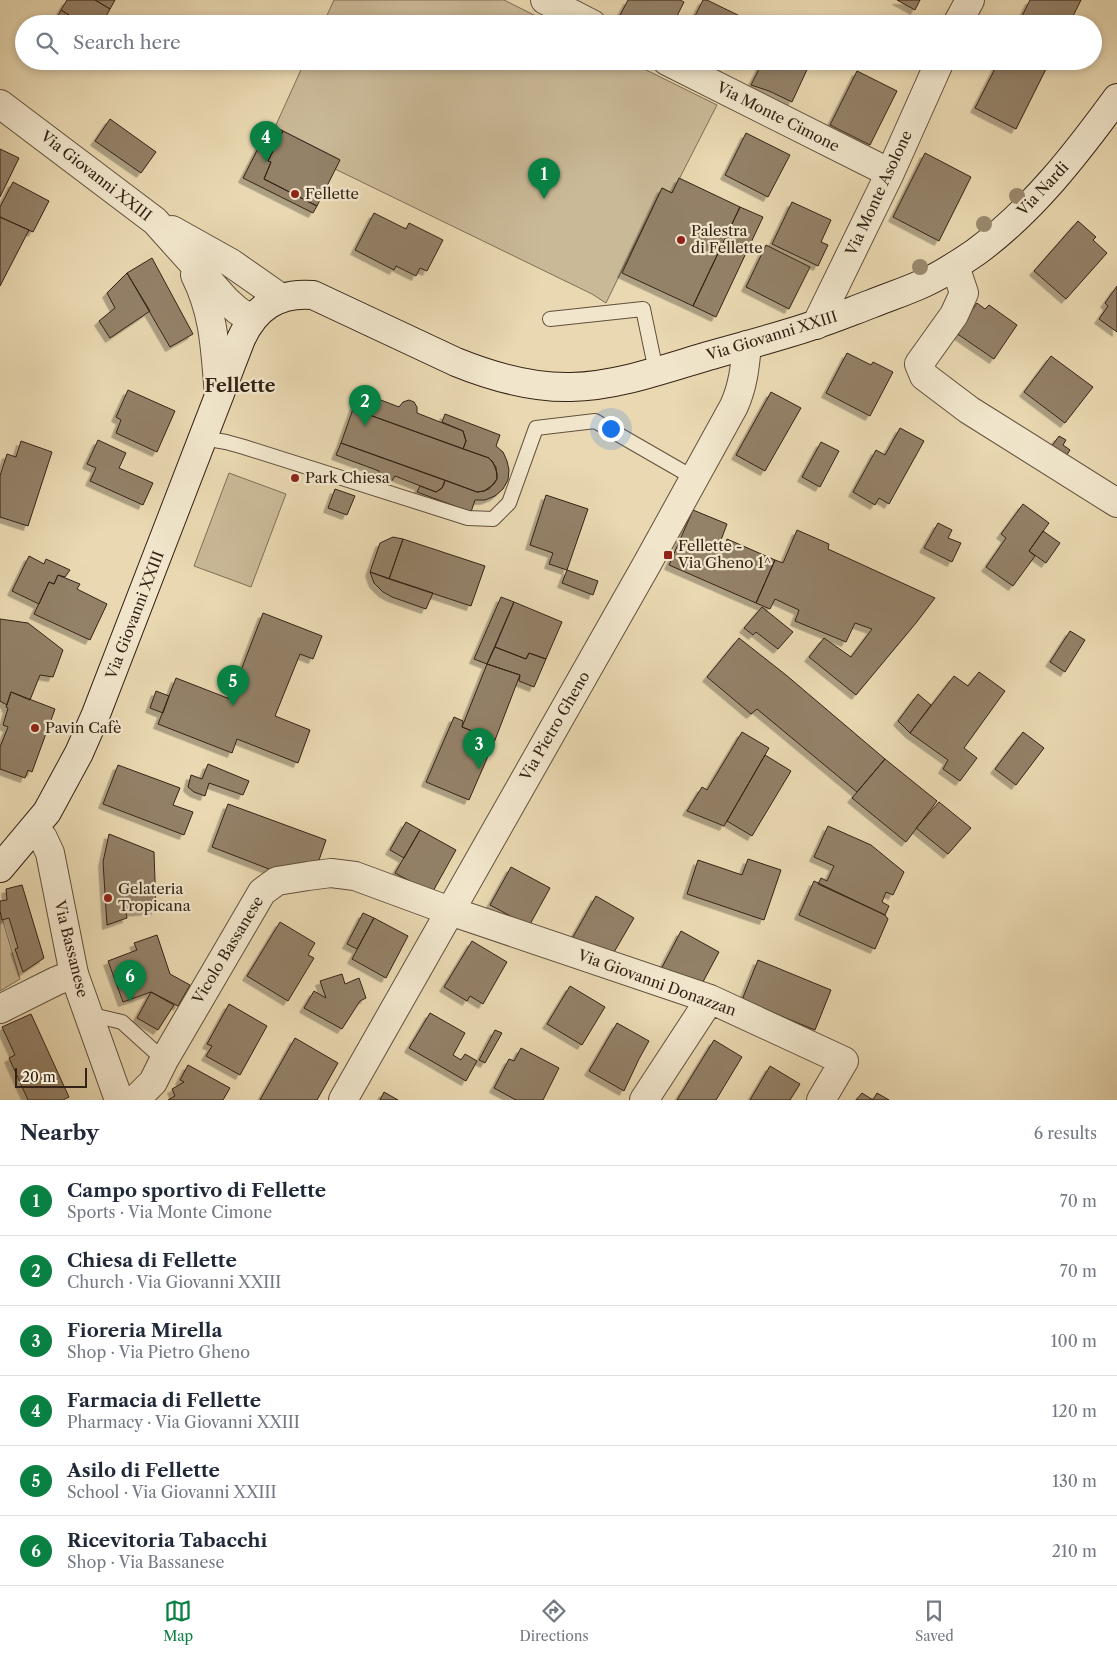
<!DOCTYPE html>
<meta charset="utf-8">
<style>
body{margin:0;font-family:"Libre Caslon Text",serif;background:#f6f6f7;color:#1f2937}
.scale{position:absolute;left:15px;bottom:12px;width:72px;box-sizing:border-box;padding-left:5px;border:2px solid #352216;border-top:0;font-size:14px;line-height:18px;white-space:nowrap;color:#352216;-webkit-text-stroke:4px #f1e6cc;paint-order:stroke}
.you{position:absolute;left:610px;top:428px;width:18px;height:18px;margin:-12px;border:4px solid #fff;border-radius:50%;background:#1a73e8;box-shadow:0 0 0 8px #1a73e833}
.badge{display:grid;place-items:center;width:32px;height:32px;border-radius:50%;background:#0b8043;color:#fff;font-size:16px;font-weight:700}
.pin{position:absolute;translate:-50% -41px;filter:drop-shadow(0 1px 2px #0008)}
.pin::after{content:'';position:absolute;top:26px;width:18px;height:15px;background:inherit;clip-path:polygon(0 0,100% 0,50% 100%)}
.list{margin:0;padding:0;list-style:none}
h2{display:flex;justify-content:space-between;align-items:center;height:65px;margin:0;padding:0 20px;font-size:21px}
h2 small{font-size:16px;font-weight:400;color:#747a83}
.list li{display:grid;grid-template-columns:32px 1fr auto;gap:15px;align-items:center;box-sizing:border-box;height:70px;padding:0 20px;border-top:1px solid #e0e1e3}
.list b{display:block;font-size:19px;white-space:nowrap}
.list p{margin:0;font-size:16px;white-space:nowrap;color:#747a83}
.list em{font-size:16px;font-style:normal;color:#747a83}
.icon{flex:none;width:28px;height:28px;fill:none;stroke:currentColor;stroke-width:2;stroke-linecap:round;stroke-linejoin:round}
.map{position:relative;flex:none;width:1117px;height:1100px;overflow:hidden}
.search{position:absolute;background:#fff;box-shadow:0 2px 8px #0003;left:15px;right:15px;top:15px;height:55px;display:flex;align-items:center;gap:12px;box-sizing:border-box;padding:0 18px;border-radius:28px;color:#747a83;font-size:19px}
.sheet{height:485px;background:#fff}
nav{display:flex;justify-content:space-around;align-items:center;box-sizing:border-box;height:70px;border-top:1px solid #e0e1e3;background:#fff;font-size:14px;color:#747a83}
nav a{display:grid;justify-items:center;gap:2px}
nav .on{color:#0b8043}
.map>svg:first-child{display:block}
.green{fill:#cab997;stroke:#806e56}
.building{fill:#938167;stroke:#352216;filter:url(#shadow)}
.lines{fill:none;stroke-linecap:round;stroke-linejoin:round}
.service-casing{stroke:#62503d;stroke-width:16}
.minor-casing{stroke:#62503d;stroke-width:30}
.tertiary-casing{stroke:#62503d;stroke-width:30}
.secondary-casing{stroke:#352216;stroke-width:30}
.service{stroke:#f1e6cc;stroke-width:14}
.minor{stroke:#f1e6cc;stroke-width:28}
.tertiary{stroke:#f1e6cc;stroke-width:28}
.secondary{stroke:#f1e6cc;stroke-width:28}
.tree{fill:#9a896d}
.poi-dot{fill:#8f2418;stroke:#f1e6cc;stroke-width:2}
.labels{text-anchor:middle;stroke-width:4.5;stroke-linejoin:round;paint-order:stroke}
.street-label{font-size:15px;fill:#352216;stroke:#f1e6cc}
.poi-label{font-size:15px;fill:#352216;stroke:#f1e6cc;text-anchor:start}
.quarter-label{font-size:18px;font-weight:bold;fill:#352216;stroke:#f1e6cc}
</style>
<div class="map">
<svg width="1117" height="1100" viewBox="0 0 1117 1100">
<defs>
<filter id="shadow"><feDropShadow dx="-4.5" dy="4.5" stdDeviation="0" flood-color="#0004"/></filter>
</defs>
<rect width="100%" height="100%" fill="#e9d8b1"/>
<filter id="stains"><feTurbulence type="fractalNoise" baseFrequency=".004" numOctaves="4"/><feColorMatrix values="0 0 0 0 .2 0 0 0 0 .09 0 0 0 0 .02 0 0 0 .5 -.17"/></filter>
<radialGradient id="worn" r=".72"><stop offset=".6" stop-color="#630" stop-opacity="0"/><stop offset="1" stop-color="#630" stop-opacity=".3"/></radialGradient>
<path class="green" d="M334,0H504L552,24H323Z
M305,61H628L717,105L672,193L662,188L606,303L592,294L335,169L339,159L275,127Z
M229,473L286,494L251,587L194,566Z
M0,911L20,979L0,991Z"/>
<path class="building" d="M67,0H95L110,9L102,24H83L61,10Z
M95,0H115L110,9Z
M628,0H680L684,2L673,24H627L618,19Z
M703,0H707L746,19L744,24H691Z
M897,0H920L915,10Z
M1030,0H1081L1069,24H1018Z
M61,10L83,24H54Z
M763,61H811L792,102L769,91L751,85Z
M999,61H1050L1016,129L975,108Z
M857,71L897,91L870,145L830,125Z
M110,119L156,152L141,173L95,141Z
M270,125L283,131L268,161L271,162L264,179L317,206L313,213L243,178Z
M283,131L340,160L317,206L264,179L271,162L268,161Z
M746,133L790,155L768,197L725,175Z
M0,149L19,158L0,197Z
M925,153L971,177L939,241L893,217Z
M679,178L740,207L693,306L622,273L662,188L672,193Z
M13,182L49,201L33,232L0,217V207Z
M792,202L831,220L821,242L828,245L818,266L772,244Z
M740,207L763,217L716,317L693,306Z
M374,213L406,229L409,223L443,240L427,271L420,268L416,276L396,266L394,270L355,250Z
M0,217L29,230L0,286Z
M1078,221L1096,237L1093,240L1107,253L1066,299L1034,271Z
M766,245L810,267L789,309L746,287Z
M152,258L193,334L170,347L127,273Z
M127,273L150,311L110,338L99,321L115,308L107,293Z
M1117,286V332L1099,319L1108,306L1105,303Z
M977,303L985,309L989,305L1017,325L994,359L956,333Z
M847,353L871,365L873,362L893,372L870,416L826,393Z
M1051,356L1093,387L1065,423L1024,392Z
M128,390L175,411L157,452L116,433L121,420L116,417Z
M360,392L399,407L403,402L409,400L414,402L417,407V413L463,431L466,441L463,449L353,409Z
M771,392L801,408L765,471L736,455Z
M353,409L489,458L496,467L497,479L489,489L484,491L477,492L341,443Z
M445,414L500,435L496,446L503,452L507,461L509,470L508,480L503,489L495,496L485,500H475L471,512L417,492L420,486L436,492L442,488L445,480L477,492L484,491L494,484L497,479V473L493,462L489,458L463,449L466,441L463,431L442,422Z
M900,428L924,441L889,504L879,498L875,505L853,492L876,450L885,455Z
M1059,436L1066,440L1063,445L1070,450L1061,464L1046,454Z
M98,440L126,453L119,468L153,483L143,505L90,481L96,468L87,464Z
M21,441L52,452L28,526L0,517V476L7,454L16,457Z
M821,442L839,451L820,487L802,477Z
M341,443L445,480L444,484L442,488L436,492L395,476L391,482H384L379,478V471L336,455Z
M335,489L355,496L347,515L328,508Z
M546,495L588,509L567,570L549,564L553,553L530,545Z
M1023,504L1049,523L1029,551L1035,556L1013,586L986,567L1006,538L1001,534Z
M693,510L727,524L718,548L724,550L727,539L775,560L756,603L669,565Z
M938,523L952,530L948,538L961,543L952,562L924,548Z
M797,530L829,544L828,549L935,598L916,623L856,695L809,657L824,638L851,657L872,629L855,623L846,642L795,621L799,610L775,599L770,609L756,603L775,560L783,563Z
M1043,531L1060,543L1046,563L1029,551Z
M393,537L403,539L389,579L370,572L380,543Z
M403,539L485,566L471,606L389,579Z
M29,556L44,564L46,559L70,570L65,577L58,575L54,584L49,582L39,604L12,591Z
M567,570L598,581L593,595L562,583Z
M370,572L433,593L426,609L392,597L383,592L374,583Z
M58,575L80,584L77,589L107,604L90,640L34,614L49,582L54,584Z
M501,597L514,602L487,664L474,659Z
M514,602L562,622L546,659L529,653L526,659L495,647Z
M762,607L793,632L778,649L756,632L753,635L744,628Z
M263,613L322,636L313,659L300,654L275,716L310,730L298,763L237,739L232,753L158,724L176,678L230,699Z
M0,619L28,623L63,650L53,677L40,675L30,700L11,692L7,705L0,701Z
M1070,631L1085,640L1065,672L1050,662Z
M739,638L786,675L885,759L857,792L757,709L751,714L707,677Z
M495,647L526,659L529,653L546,659L534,687L519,681L520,675L487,664Z
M487,664L520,675L495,740L462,727Z
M979,672L1005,691L964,748L977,758L960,781L943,769L948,760L910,733L954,676L968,686Z
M156,691L169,696L163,713L150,708Z
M11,692L55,709L32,772L28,770L25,778L0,769V747L8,727L3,725L8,708L6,707Z
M918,694L931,705L910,733L898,721Z
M454,717L463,721L462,727L495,740L469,800L426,782Z
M742,732L769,748L724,826L687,811L702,787L707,790Z
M1023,732L1044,748L1016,785L995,769Z
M765,755L791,771L752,836L727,821Z
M885,759L937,801L906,842L852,798Z
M208,764L249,781L243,795L209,783L205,796L194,792L188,787L191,775L202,779Z
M118,765L180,788L173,805L193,812L184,835L103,804Z
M939,802L971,828L948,854L916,828Z
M228,804L326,840L319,860L269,869L212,847Z
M406,822L420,830L404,858L390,850Z
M828,826L871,845L904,872L893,895L886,892L882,902L889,906L885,915L818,884L821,878L827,881L834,866L814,857Z
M420,830L456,850L432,893L395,873Z
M109,834L154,852L156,910L126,912L127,918L107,925L103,862Z
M748,859L781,870L764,920L687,894L698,860L742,875Z
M511,867L550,888L529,926L490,905Z
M814,881L885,915L888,919L875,949L799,915Z
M22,885L44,958L23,972L15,949L18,948L9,918L2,920L0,911V901L7,900L6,889Z
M596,896L634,918L610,959L573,937Z
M363,913L374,918L357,949L347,944Z
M374,918L408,936L386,978L352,959Z
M280,922L315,943L308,955L314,958L288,1001L247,976Z
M681,931L719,952L697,993L659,973Z
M157,935L170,974L190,985L178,1006L151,992L123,1002L108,961L137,950L134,943Z
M472,941L507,962L483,1004L470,996L467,1001L444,987Z
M758,960L831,990L815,1030L742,1000Z
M342,974L345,984L359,978L366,998L360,1001L342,1029L304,1008L314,991L326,998L320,981Z
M570,986L605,1007L582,1045L547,1024Z
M151,992L174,1005L158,1030L137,1018Z
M229,1004L267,1026L240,1075L206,1056L212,1046L207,1044Z
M430,1013L465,1033L453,1055L461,1060L465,1054L477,1061L466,1081L409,1048Z
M31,1014L69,1097L63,1100H28L9,1058L15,1055L2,1027Z
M617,1023L649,1041L639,1059L624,1091L589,1071Z
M495,1030L502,1033L485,1063L479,1060Z
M295,1038L338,1063L317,1100H260Z
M714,1040L742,1057L716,1100H677Z
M521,1048L559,1068L543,1100H516L494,1088L509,1059L514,1061Z
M188,1065L230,1088L223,1100H168L175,1096L172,1089L184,1082L180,1080Z
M770,1066L800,1084L790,1100H750Z
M384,1092L398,1100H380Z
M862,1093L873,1100L877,1093L889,1100H856Z"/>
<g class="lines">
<defs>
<path id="service" d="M550,319L643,309L656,371
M203,438L226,442L244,447L468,518L493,519L509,503L536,428L595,421L694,478
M88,1014L122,1022L164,1060"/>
<path id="minor" d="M545,0L592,24
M957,24L970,0
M667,61L890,173
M955,266L964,293L954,315L919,364L924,376L969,410L1117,503
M816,325L890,173L940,61
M0,1009L56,981L74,974
M135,1100L153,1082L164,1060L262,892L277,881L308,876L331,873L355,876L450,911L710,999L844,1061L821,1100
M343,1100L647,564L734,406C743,386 745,367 747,345
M644,1100L710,999"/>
<path id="tertiary" d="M0,104L155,221L226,300L237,310L252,320
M172,230L231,263L281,298
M195,275C215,315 215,351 219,395
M35,828L43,838L50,853L74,974L119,1100"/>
<path id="secondary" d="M0,868L47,812L79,753L96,714L241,339C255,308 278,292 313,295L456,362C493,377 531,388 571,387C617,386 664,369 708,356C743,346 779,337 814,325C833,319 852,311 871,304C888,297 907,291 924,283C942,275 960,263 976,252C1033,210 1076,154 1117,98"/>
</defs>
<use href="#service" class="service-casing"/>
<use href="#minor" class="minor-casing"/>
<use href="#tertiary" class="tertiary-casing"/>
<use href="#secondary" class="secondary-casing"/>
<use href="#service" class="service"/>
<use href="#minor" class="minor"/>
<use href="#tertiary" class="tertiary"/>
<use href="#secondary" class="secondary"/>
</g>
<g class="tree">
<circle cx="1017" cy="196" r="8"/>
<circle cx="984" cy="224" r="8"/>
<circle cx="920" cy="267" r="8"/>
</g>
<g class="poi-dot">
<circle cx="295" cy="194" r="5"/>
<circle cx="681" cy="240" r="5"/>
<circle cx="295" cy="478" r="5"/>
<rect x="663" y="550" width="10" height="10" rx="2.5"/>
<circle cx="35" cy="728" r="5"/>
<circle cx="108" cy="898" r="5"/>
</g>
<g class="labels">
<g class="street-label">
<text transform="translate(778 117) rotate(27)" y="5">Via Monte Cimone</text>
<text transform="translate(96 176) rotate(38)" y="5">Via Giovanni XXIII</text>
<text transform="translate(1043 189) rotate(-47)" y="5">Via Nardi</text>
<text transform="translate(879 193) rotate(-65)" y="5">Via Monte Asolone</text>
<text transform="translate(772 336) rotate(-17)" y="5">Via Giovanni XXIII</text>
<text transform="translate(135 615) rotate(-69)" y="5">Via Giovanni XXIII</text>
<text transform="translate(555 726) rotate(-60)" y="5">Via Pietro Gheno</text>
<text transform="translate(71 949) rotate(76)" y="5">Via Bassanese</text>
<text transform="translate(228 950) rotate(-59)" y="5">Vicolo Bassanese</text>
<text transform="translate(657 983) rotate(20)" y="5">Via Giovanni Donazzan</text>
</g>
<g class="poi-label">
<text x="305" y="199">Fellette</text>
<text x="691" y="236">Palestra<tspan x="691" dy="17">di Fellette</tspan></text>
<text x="305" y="483">Park Chiesa</text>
<text x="678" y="551">Fellette -<tspan x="678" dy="17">Via Gheno 1^</tspan></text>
<text x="45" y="733">Pavin Cafè</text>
<text x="118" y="894">Gelateria<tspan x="118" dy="17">Tropicana</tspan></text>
</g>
<g class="quarter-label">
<text x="240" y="392">Fellette</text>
</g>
</g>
<rect width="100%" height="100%" filter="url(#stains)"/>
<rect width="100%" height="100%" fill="url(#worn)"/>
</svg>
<div class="scale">20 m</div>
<div class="you"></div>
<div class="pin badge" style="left:544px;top:199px">1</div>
<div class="pin badge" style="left:365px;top:426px">2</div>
<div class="pin badge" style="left:479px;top:769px">3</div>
<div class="pin badge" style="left:266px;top:162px">4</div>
<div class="pin badge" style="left:233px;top:706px">5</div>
<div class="pin badge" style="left:130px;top:1001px">6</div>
<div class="search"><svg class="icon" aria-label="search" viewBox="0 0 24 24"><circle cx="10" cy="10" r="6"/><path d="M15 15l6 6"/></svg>Search here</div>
</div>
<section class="sheet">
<h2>Nearby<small>6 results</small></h2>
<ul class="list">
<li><span class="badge">1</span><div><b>Campo sportivo di Fellette</b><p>Sports · Via Monte Cimone</p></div><em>70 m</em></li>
<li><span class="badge">2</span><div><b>Chiesa di Fellette</b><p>Church · Via Giovanni XXIII</p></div><em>70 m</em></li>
<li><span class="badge">3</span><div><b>Fioreria Mirella</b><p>Shop · Via Pietro Gheno</p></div><em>100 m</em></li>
<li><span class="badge">4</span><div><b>Farmacia di Fellette</b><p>Pharmacy · Via Giovanni XXIII</p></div><em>120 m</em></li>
<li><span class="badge">5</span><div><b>Asilo di Fellette</b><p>School · Via Giovanni XXIII</p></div><em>130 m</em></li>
<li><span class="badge">6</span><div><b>Ricevitoria Tabacchi</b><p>Shop · Via Bassanese</p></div><em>210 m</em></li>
</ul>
</section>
<nav>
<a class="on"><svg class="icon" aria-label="map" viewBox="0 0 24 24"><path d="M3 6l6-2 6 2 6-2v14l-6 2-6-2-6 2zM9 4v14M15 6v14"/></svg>Map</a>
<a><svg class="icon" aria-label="directions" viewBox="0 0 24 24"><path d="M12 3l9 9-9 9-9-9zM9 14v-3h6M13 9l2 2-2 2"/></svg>Directions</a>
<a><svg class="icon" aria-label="saved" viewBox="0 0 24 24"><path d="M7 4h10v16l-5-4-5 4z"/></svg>Saved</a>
</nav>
